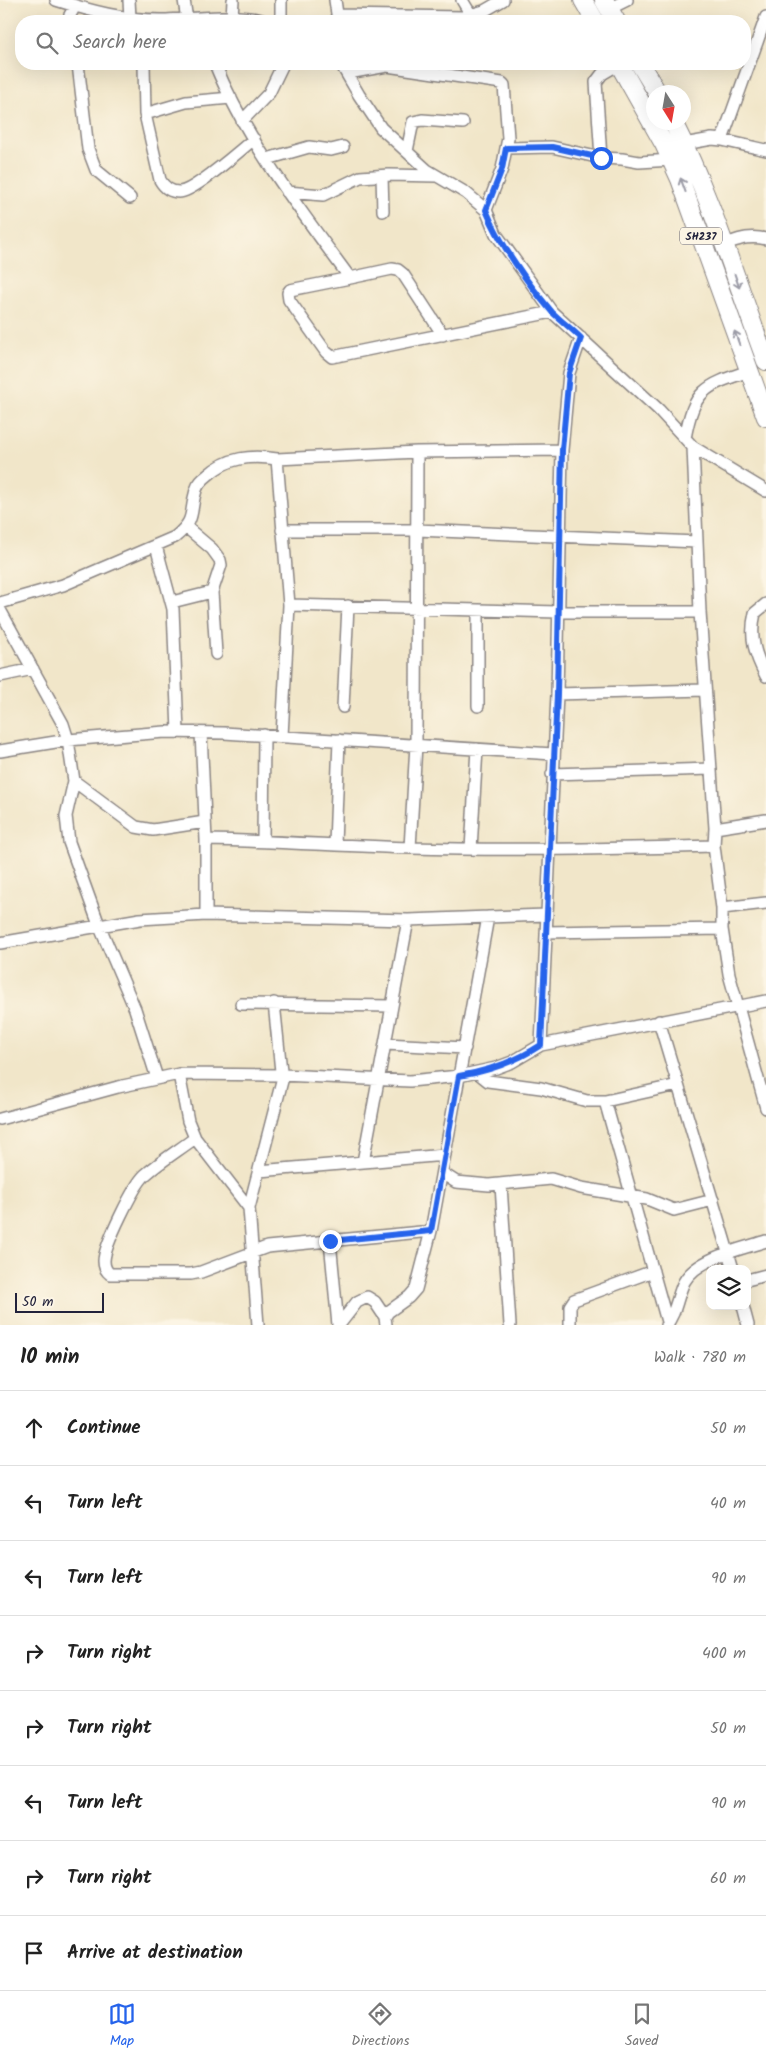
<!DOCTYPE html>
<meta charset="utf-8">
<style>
body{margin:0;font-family:Kalam,sans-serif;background:#f6f6f6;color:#222}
.controls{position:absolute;right:15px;bottom:15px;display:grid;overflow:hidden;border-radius:10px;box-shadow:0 5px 20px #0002}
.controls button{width:45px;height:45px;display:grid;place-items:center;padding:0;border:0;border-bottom:1px solid #e0e0e0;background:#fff;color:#222;font:25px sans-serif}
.compass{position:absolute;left:646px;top:85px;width:45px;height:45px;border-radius:50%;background:#fff;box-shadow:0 5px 20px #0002;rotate:169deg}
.scale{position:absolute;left:15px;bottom:12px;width:89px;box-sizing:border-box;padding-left:5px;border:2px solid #22223b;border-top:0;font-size:14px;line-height:18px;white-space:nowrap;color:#22223b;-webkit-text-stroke:4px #fcf5e5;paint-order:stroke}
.stop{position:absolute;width:15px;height:15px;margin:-11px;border:4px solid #2563eb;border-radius:50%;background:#fff}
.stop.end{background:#2563eb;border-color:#fff;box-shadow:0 1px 5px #0008}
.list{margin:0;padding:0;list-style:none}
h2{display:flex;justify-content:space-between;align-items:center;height:65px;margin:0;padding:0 20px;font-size:21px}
h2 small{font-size:16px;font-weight:400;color:#767676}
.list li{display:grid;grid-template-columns:32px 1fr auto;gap:15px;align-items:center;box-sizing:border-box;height:75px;padding:0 20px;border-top:1px solid #e0e0e0}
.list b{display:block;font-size:19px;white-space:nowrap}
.list em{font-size:16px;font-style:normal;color:#767676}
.icon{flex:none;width:28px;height:28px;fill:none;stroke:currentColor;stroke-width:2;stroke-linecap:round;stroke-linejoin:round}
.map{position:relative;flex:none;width:766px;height:1325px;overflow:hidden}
.search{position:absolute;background:#fff;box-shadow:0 5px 20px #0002;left:15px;right:15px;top:15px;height:55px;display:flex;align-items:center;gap:12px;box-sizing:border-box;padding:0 18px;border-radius:20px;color:#767676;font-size:19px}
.sheet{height:665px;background:#fff}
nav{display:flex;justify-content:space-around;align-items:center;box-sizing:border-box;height:70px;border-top:1px solid #e0e0e0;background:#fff;font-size:14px;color:#767676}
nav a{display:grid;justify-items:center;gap:2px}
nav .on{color:#2563eb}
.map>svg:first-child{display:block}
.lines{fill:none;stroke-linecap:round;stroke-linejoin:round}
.street-casing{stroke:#8a8482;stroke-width:14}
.primary-casing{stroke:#8a8482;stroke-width:20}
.street{stroke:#fff;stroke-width:11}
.primary{stroke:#fff;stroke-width:18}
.oneway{stroke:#9c9ca7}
.route{stroke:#2563eb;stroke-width:6}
.labels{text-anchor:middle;stroke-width:4;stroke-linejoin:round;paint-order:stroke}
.shield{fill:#fcf5e5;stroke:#63616e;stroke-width:1}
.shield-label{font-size:11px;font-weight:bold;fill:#22223b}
</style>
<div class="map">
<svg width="766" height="1325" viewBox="0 0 766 1325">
<rect width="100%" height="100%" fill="#fcf5e5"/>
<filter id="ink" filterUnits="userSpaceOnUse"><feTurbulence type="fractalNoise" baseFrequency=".02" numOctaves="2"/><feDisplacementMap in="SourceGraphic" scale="10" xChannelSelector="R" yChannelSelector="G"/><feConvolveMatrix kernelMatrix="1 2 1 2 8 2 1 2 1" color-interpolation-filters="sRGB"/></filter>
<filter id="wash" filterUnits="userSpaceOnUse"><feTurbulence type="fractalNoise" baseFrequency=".0096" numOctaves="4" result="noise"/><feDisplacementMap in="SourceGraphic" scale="20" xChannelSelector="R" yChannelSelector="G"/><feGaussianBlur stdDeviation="1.12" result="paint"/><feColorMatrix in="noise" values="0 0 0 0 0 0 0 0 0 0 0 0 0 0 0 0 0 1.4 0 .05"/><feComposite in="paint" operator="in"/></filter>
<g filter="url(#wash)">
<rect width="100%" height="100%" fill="#f1e6c9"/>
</g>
<g filter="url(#ink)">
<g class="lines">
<defs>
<path id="street" d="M56,0C91,11 124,20 161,20C190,20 238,12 264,21
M129,0L130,18
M184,0L187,20
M281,0V21
M335,0L338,21
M462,0L471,15
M609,9L627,0
M337,15L463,17L484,11L503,0
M232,17L233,0
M69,21L70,15L75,6
M78,64L88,149L96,170L130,198
M144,64L145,114L160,180C164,187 170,192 179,192C194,192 240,150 254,139
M215,64C247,142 300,210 350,278L392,269L398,270L403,274L443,335
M341,64L359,95L381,128L427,170L466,193L486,210L496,234L552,312L659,410L693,447L766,491
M348,73L387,66L502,83L504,85L508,138L502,169L486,210
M145,114L186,102L231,98
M242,121L269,93L283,64
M722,140L766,17
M684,144L712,139L722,140L766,150
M506,148L552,147L601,158L622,159L639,162L672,160
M407,151L413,122L422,120L463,123
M601,158L596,82L602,74L619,64
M267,159L309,147L331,150L343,147
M382,176L383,211
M287,192L323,195L360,177L389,175L436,176
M725,244C740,239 750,235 766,239
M350,278L290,290L288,293L289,300L326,352L332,357L552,312
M685,438C694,390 704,386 749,371
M693,447L700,612L715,828L714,846L722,908V929L729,974L766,1108
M277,459L289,605L282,736
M186,527L212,549L220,560L221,565L212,592L216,654
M282,530H417L697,542
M156,546L173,609L178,732
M172,602L212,592
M0,603L63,585L175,537C197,519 189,513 196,490C198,483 203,479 208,475C228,457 251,455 277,459L417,452L562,450
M766,604L755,613C749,637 755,655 766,676
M289,605L558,612H700
M0,610L63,724L68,740L74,781L66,816L69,842L99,925L135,1009L157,1078
M478,610V706
M0,676L33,669
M557,694L705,690
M343,707L348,606
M201,733L206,840V915
M0,751L68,740L165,732L224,733L553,754
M552,774L711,769
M74,781L136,827L153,830L205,822
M715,828L766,820
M206,840C274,841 342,846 411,848C512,851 613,849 714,846
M263,840L264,735
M335,844L339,740
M410,848L416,745L417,452
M471,849L477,749
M722,908L766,903
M546,932L722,929
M0,943L140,919L206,915L408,920L547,915
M241,1004L392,1006
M659,1021L733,1269
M385,1044L465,1048
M541,1045L557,694L562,450L569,373L581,338
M478,1073L488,1081L541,1088L587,1101H605
M179,1074L188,1121L195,1138L249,1208
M0,1119L118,1087L179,1074L282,1075L410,1081L459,1076L496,1068L512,1062L541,1045L766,1001
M195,1138C179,1150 161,1161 145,1175C134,1185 104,1246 104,1261C104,1267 106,1271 110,1274H191L201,1272L267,1247L431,1231
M363,1162L408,920
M259,1171L445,1155
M442,1173L456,1182L489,1185L551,1179L581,1188L647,1199L674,1210L713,1200
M501,1185L510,1325
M330,1241L338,1325
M747,1280L766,1275
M743,1306L748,1325
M258,1325L249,1208L282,1081L274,1003
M339,1325L357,1302L367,1297L375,1302L385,1317
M386,1325L385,1317L388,1312L409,1297L416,1289L431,1231L488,917
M570,1325V1306L574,1300L653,1271
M666,1325C676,1314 677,1296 684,1282C697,1258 741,1249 766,1241
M668,1325L605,1101L678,1085"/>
<path id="primary" d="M583,0L595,21
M604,0L616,21
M619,64L664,144L680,179L766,417
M640,64L657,92
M673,122C712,199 736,281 766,361"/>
</defs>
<use href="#street" class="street-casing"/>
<use href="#primary" class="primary-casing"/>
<use href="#street" class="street"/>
<use href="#primary" class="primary"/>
</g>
<defs><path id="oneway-shaft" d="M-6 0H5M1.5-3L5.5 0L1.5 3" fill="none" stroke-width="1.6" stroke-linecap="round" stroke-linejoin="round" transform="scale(1.25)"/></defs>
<g class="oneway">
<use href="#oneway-shaft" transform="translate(683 185) rotate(-110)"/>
<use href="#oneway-shaft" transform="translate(737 281) rotate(71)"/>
<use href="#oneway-shaft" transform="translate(737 338) rotate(-110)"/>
</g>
</g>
<g class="lines" filter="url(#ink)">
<path class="route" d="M330,1241L431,1231L459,1076C490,1071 515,1062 541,1045L557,694L562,450L569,373L581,338C572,329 561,321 552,312C528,284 500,244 486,210L502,169L506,148L552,147L601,158"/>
</g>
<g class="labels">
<rect class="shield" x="680" y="227.5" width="42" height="17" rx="4"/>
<g class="shield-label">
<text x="701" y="240">SH237</text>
</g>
</g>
</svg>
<div class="controls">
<button><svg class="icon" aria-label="layers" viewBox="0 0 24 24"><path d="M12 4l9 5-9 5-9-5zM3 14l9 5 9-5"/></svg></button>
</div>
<svg class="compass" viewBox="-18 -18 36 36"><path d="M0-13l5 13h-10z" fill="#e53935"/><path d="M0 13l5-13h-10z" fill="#767676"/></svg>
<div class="scale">50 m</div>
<div class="stop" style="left:601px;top:158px"></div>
<div class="stop end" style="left:330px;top:1241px"></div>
<div class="search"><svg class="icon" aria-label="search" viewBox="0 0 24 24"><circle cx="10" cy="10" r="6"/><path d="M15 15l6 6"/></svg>Search here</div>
</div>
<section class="sheet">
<h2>10 min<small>Walk · 780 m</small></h2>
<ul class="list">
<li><svg class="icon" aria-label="ahead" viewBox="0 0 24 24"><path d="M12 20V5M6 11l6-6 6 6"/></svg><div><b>Continue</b></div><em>50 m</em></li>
<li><svg class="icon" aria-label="left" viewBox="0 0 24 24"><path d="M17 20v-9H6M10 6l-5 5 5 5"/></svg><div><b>Turn left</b></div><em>40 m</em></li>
<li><svg class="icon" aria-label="left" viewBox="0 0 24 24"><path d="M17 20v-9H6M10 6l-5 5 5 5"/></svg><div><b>Turn left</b></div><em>90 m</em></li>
<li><svg class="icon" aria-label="right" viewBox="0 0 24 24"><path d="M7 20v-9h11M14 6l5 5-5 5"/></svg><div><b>Turn right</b></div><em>400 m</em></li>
<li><svg class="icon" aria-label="right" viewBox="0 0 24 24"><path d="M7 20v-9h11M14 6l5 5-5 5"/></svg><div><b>Turn right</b></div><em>50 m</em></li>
<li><svg class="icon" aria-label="left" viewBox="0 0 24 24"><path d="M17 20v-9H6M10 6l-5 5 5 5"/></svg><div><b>Turn left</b></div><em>90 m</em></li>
<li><svg class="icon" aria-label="right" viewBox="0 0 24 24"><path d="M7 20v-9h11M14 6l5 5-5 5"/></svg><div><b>Turn right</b></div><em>60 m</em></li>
<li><svg class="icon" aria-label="arrive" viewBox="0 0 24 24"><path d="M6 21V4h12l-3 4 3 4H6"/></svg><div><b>Arrive at destination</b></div></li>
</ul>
</section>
<nav>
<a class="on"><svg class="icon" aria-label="map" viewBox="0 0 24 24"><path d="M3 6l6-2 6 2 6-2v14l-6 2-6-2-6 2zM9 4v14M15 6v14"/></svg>Map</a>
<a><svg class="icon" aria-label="directions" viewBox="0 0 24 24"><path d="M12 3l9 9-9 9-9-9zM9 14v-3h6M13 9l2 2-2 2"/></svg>Directions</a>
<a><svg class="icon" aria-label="saved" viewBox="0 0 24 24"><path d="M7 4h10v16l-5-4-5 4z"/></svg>Saved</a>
</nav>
